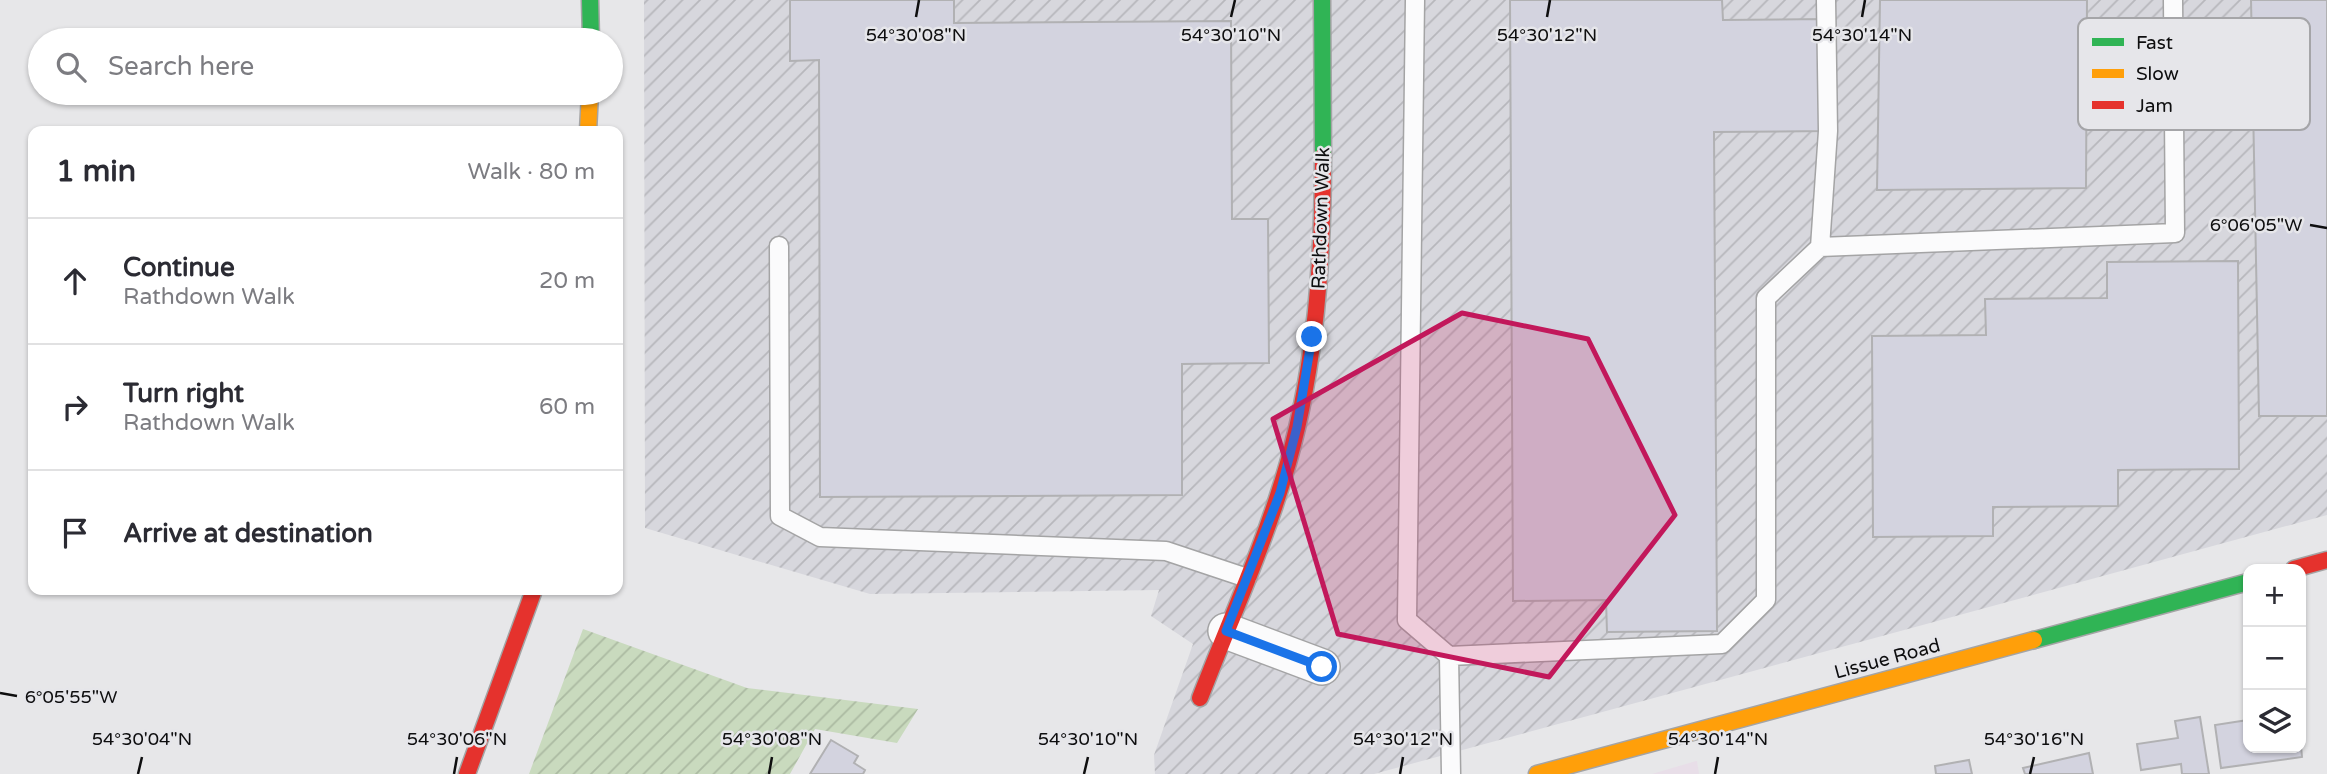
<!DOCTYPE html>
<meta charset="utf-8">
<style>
body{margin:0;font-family:"Varela Round",sans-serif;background:#f7f7f7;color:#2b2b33}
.controls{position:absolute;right:21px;bottom:21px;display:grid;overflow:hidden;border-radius:14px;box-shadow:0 2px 5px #0004}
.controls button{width:63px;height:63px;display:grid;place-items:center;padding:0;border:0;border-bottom:2px solid #e1e1e2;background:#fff;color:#2b2b33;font:35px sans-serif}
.stop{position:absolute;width:21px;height:21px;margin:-16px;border:5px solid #1a73e8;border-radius:50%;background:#fff}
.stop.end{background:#1a73e8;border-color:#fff;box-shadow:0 2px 7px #0008}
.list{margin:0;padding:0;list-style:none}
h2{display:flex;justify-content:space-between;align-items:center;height:91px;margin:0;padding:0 28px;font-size:30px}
h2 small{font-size:23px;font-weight:400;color:#7c7c81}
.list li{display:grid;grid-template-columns:46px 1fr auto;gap:21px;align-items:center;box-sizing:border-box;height:126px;padding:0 28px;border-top:2px solid #e1e1e2}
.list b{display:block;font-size:26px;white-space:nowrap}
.list p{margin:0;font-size:23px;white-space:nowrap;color:#7c7c81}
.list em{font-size:23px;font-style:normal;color:#7c7c81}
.icon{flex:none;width:38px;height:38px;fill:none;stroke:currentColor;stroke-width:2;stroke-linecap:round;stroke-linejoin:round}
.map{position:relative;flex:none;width:2327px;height:774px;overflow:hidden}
.search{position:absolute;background:#fff;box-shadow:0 2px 5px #0004;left:28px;top:28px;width:595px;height:77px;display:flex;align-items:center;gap:18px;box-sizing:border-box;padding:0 24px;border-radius:38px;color:#7c7c81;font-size:26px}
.panel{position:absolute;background:#fff;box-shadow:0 2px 5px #0004;left:28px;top:126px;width:595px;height:469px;border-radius:14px}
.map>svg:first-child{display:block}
.commercial{fill:#e8dee8}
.industrial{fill:url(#industrial-furrows)}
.garden{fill:url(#garden-furrows)}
.building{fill:#d3d3df;stroke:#b1b1b3;stroke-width:2}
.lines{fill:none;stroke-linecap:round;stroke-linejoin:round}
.lane-casing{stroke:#a4a4a5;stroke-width:21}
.street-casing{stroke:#a4a4a5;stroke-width:38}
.fast-casing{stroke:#a4a4a5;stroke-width:19}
.slow-casing{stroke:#a4a4a5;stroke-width:19}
.jam-casing{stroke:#a4a4a5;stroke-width:19}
.lane{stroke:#fbfbfc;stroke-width:18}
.street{stroke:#fbfbfc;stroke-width:35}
.fast{stroke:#30b455;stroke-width:16}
.slow{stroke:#ff9f0a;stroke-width:16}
.jam{stroke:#e5322d;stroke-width:16}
.route{stroke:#1a73e8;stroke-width:9}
.marked{fill:#c2185b;fill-opacity:0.2;stroke:#c2185b;stroke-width:5;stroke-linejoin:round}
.ticks{fill:none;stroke:#0e0e0f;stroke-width:2.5}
.labels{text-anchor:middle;stroke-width:5;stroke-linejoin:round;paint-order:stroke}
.street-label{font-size:19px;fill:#0e0e0f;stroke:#e6e6ea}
.key{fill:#e6e6ea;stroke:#a5a5a8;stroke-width:2}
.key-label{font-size:19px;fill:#0e0e0f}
.ticks-label{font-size:18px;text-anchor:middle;fill:#0e0e0f;stroke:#e6e6ea;stroke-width:5;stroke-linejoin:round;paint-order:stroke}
</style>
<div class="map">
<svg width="2327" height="774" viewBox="0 0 2327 774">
<defs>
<pattern id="industrial-furrows" width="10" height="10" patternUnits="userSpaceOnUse" patternTransform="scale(1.75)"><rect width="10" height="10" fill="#d7d7dd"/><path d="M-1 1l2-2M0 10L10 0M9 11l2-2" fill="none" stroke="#b7b7bc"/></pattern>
<pattern id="garden-furrows" width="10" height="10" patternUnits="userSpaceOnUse" patternTransform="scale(1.75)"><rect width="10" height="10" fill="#c9dabe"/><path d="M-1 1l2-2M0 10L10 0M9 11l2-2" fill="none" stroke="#abbaa2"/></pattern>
</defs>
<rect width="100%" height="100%" fill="#e7e7e9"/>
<path class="commercial" d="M1697,761L1699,774H1652L1696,761Z"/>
<path class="industrial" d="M644,0H2327V515L1374,774H1155L1154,755L1193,644L1151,616L1159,590L870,594L645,528Z"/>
<path class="garden" d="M583,629L747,688L918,709L897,743L815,729L790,774H529Z"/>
<path class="building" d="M790,0H954V23L1231,21L1232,219H1268L1269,363L1182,364V495L820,497L819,60L790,61Z
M1510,0H1722L1723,20L1827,19L1828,131L1714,132L1717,631L1607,632L1606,600L1513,601Z
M1880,0H2087L2086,188L1877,190Z
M2251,0H2327V416H2259Z
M2238,261L2239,469L2118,470V506L1993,507V536L1873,537L1872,336L1986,335L1985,299L2107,298V262Z
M2200,717L2209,774H2182L2181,764L2141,770L2137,744L2178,738L2175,721Z
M2248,720V748L2301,746L2302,757L2221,768L2215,725Z
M831,740L858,756L854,763L865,770L863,774H810Z
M2089,753L2093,774H2025L2023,768Z
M1969,760L1972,774H1936L1935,766Z"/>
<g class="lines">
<defs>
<path id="lane" d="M1415,0L1407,620L1449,656L1451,774
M1826,0L1828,131L1820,247L2175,233L2173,0
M779,246L780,516L820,537L1166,551L1247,578
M1449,656L1722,644L1766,600V298L1820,247"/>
<path id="street" d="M1226,631L1322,667"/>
<path id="fast" d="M590,0L591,40
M1322,0L1323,156
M2034,640L2248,582"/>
<path id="slow" d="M588,131L590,93
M1537,774L2034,640"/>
<path id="jam" d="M2294,569L2327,560
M1200,698C1230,620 1265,544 1288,463C1316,364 1323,259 1323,156
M467,774L534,590"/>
</defs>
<use href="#lane" class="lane-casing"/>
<use href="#street" class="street-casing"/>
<use href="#fast" class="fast-casing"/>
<use href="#slow" class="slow-casing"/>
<use href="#jam" class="jam-casing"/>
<use href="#lane" class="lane"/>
<use href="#street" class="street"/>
<use href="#fast" class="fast"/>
<use href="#slow" class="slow"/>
<use href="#jam" class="jam"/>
</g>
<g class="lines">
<path class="route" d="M1312,337L1297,427L1280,493L1226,631L1322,667"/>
</g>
<path class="marked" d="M1462,313L1588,339L1675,515L1549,677L1338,634L1273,419Z"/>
<path class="ticks" d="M916,17L919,0M1231,17L1235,0M1547,17L1550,0M1862,17L1865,0M2310,225L2327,228M0,693L17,696M138,774L142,757M454,774L457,757M769,774L772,757M1084,774L1088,757M1400,774L1403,757M1715,774L1718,757M2030,774L2034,757"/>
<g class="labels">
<g class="street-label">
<text transform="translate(1320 218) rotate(-88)" y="7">Rathdown Walk</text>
<text transform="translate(1887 658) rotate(-15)" y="7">Lissue Road</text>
</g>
</g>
<rect x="2078" y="18" width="232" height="112" rx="10" class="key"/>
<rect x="2092" y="38" width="32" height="8" fill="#30b455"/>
<rect x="2092" y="69" width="32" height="9" fill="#ff9f0a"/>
<rect x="2092" y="101" width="32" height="8" fill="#e5322d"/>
<g class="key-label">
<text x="2136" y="49">Fast</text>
<text x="2136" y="80">Slow</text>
<text x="2136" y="112">Jam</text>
</g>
<g class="ticks-label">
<text x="916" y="41">54°30'08"N</text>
<text x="1231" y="41">54°30'10"N</text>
<text x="1547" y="41">54°30'12"N</text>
<text x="1862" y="41">54°30'14"N</text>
<text x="2256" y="231">6°06'05"W</text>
<text x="71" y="703">6°05'55"W</text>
<text x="142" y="745">54°30'04"N</text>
<text x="457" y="745">54°30'06"N</text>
<text x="772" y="745">54°30'08"N</text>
<text x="1088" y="745">54°30'10"N</text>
<text x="1403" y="745">54°30'12"N</text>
<text x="1718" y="745">54°30'14"N</text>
<text x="2034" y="745">54°30'16"N</text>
</g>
</svg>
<div class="controls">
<button>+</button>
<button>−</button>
<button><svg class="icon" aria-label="layers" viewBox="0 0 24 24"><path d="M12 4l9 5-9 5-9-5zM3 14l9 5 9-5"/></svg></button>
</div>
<div class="stop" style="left:1322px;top:667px"></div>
<div class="stop end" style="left:1312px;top:337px"></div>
<div class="search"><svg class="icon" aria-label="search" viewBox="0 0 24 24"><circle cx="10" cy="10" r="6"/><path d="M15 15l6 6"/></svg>Search here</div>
<section class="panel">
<h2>1 min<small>Walk · 80 m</small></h2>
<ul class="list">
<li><svg class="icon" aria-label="ahead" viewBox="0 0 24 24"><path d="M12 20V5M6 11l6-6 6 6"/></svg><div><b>Continue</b><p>Rathdown Walk</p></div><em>20 m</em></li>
<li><svg class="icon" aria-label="right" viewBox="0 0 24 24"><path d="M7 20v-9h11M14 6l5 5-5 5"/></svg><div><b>Turn right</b><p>Rathdown Walk</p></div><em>60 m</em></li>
<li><svg class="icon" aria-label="arrive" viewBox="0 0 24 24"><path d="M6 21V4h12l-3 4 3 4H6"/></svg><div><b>Arrive at destination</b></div></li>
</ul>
</section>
</div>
